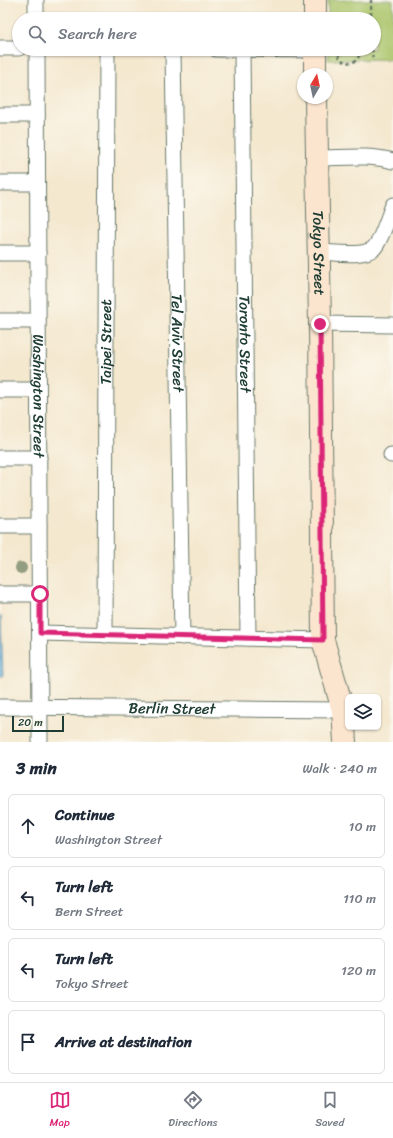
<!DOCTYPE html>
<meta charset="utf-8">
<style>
body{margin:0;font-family:Sriracha,sans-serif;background:#f6f6f7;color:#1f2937}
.controls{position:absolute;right:12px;bottom:12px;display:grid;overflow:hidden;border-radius:6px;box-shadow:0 1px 3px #0004}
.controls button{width:36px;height:36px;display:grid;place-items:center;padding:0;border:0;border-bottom:1px solid #e0e1e3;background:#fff;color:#1f2937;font:20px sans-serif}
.compass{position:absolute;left:297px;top:68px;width:36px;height:36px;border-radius:50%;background:#fff;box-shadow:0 1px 3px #0004;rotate:9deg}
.scale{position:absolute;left:12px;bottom:10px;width:52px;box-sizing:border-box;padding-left:4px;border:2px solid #1f3d34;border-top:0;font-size:11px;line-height:14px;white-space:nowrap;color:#1f3d34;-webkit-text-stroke:3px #fbf7ec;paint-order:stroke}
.stop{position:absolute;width:12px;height:12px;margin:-9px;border:3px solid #db2777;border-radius:50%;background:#fff}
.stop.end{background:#db2777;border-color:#fff;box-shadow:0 1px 4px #0008}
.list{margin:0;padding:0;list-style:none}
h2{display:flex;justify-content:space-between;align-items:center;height:52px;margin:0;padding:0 16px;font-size:17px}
h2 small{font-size:13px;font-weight:400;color:#747a83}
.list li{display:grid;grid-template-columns:26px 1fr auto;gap:12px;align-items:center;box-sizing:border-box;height:64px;margin:0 8px 8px;padding:0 8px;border:1px solid #e0e1e3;border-radius:6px}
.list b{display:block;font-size:15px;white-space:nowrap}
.list p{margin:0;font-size:13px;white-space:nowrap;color:#747a83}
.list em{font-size:13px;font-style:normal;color:#747a83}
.icon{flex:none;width:22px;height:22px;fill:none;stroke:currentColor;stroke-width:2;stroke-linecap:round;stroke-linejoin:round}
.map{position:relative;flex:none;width:393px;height:742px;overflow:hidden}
.search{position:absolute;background:#fff;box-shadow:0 1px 3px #0004;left:12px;right:12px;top:12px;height:44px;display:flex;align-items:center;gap:10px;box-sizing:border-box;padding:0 14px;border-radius:22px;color:#747a83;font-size:15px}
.sheet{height:340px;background:#fff}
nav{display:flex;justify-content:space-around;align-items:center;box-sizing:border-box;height:56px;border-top:1px solid #e0e1e3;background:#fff;font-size:11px;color:#747a83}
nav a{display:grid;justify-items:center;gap:2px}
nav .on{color:#db2777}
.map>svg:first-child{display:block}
.green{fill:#aac56b;stroke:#648150}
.water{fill:#79c0f1;stroke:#4c7e92}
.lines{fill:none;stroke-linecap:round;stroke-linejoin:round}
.street-casing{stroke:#6a796a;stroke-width:17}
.secondary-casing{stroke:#6a796a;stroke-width:24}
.path{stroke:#6a796a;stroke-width:2.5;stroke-dasharray:3 3;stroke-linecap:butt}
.street{stroke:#fff;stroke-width:15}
.secondary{stroke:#fbe5cf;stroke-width:22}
.tree{fill:#929d81}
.route{stroke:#db2777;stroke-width:5}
.labels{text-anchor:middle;stroke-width:4;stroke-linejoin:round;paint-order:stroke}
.street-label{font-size:15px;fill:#1f3d34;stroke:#fbf7ec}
</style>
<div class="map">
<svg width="393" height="742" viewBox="0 0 393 742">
<rect width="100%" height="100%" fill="#fbf7ec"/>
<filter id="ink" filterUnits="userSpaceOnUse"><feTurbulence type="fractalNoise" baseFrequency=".025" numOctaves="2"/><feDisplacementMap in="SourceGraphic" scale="8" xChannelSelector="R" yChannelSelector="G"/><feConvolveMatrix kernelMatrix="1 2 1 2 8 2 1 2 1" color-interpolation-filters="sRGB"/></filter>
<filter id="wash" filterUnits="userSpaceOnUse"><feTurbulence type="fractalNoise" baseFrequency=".012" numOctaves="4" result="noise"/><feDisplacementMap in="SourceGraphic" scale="16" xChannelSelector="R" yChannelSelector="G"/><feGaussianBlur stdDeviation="0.9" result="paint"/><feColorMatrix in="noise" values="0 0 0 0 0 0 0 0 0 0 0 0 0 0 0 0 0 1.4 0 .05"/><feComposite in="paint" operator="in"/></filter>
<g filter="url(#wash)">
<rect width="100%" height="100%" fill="#f4e8cf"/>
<path class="green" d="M328,0H393V59L328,60V49H374V19H328Z"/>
<path class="water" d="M0,616H1L3,676H0Z"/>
</g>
<g filter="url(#ink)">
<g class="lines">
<defs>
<g id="street">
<path d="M36,0V19"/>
<path d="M0,48H19"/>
<path id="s1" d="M37,49L40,742"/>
<path id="s2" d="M173,49L182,637"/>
<path d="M216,49L315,50"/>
<path id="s3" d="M242,49L248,638"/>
<path d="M0,115H37"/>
<path d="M317,158C341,158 370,154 393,161"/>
<path d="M0,183H37"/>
<path d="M319,252C333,252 363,258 374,248C381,241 389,215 393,205"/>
<path d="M0,253H38"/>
<path d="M0,321H38"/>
<path d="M320,324L393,325"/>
<path d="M0,390H38"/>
<path d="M391,455H393"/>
<path d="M0,458H39"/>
<path d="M0,526H39"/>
<path d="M0,594H39"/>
<path d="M40,633L323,640"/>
<path id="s4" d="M105,635L107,49"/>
<path id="s5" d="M0,707L343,710"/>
</g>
<g id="secondary">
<path d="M315,19V0"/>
<path d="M315,49V74"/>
<path id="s6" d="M316,98L320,324L323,640L343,710L345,742"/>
</g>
</defs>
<use href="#street" class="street-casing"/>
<use href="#secondary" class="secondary-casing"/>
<path class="path" d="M371,0V19
M338,49C336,66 361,68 360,49
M372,49L373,61
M360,51H372"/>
<use href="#street" class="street"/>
<use href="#secondary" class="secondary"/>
</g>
<circle class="tree" cx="21" cy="568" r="6"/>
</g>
<g class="lines" filter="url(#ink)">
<path class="route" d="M40,594V633L323,640L320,324"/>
</g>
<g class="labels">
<g class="street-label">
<text dy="5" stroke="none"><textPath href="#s6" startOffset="155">Tokyo Street</textPath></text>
<text dy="5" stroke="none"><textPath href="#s4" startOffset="293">Taipei Street</textPath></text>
<text dy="5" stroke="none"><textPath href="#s2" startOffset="294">Tel Aviv Street</textPath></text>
<text dy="5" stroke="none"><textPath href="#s3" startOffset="295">Toronto Street</textPath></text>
<text dy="5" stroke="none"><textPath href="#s1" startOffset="347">Washington Street</textPath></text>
<text dy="5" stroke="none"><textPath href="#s5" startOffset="172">Berlin Street</textPath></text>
</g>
</g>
</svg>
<div class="controls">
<button><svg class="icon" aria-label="layers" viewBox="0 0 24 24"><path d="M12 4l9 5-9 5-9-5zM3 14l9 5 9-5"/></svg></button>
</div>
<svg class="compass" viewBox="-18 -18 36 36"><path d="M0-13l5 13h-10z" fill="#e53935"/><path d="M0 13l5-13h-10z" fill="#747a83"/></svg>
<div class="scale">20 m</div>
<div class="stop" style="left:40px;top:594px"></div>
<div class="stop end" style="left:320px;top:324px"></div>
<div class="search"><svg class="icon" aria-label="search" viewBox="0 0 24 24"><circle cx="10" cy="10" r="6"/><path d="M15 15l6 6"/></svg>Search here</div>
</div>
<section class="sheet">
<h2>3 min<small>Walk · 240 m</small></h2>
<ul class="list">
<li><svg class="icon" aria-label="ahead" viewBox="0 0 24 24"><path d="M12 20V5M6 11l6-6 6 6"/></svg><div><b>Continue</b><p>Washington Street</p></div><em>10 m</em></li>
<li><svg class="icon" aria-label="left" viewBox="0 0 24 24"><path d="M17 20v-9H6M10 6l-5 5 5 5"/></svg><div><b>Turn left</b><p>Bern Street</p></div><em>110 m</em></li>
<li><svg class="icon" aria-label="left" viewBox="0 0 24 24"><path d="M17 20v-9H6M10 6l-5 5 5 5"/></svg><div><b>Turn left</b><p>Tokyo Street</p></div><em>120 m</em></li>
<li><svg class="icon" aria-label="arrive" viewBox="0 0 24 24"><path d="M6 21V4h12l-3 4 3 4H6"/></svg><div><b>Arrive at destination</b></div></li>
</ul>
</section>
<nav>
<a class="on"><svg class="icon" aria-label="map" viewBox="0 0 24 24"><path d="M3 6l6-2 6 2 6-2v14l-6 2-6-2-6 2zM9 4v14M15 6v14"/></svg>Map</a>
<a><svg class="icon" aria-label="directions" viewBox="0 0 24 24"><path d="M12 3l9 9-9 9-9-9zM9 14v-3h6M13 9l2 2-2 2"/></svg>Directions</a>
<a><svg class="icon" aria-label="saved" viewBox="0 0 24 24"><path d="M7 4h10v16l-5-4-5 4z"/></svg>Saved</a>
</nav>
